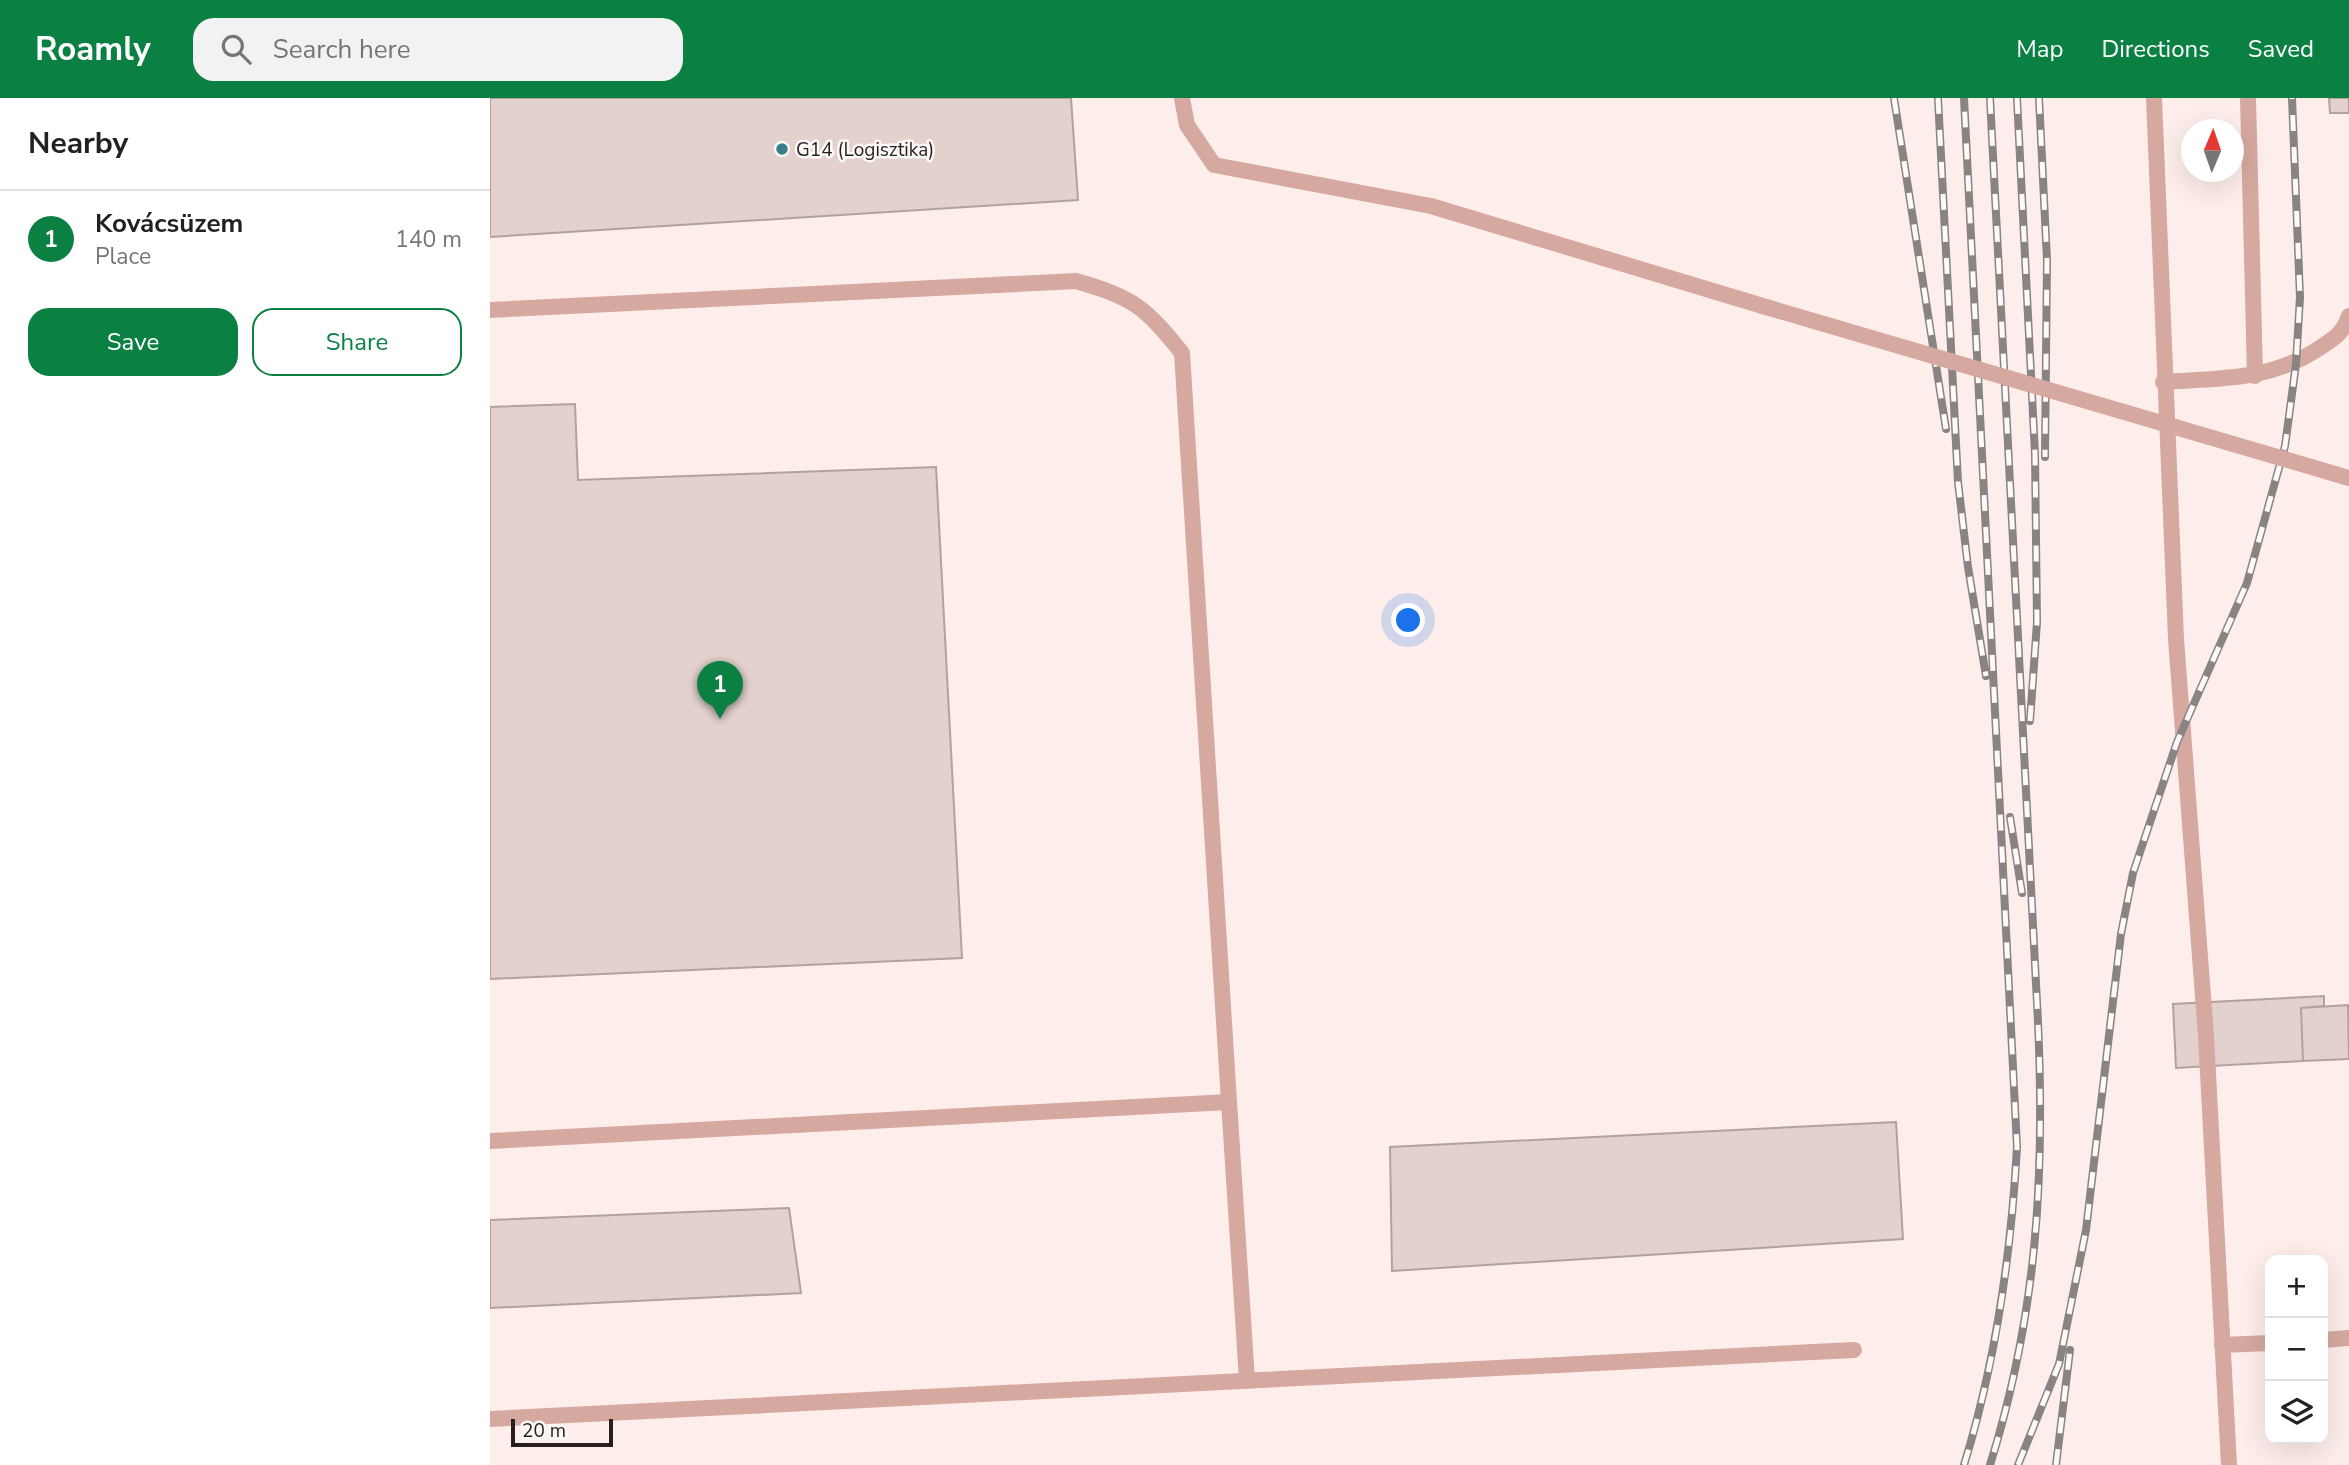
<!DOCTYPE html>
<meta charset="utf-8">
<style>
body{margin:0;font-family:"Nunito Sans",sans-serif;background:#f2f2f2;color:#202124}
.controls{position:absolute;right:21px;bottom:21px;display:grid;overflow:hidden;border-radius:14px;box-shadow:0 7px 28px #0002}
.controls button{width:63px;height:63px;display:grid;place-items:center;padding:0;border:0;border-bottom:2px solid #e0e0e0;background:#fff;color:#202124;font:35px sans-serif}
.compass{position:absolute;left:1691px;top:21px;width:63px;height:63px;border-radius:50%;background:#fff;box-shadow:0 7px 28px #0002;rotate:2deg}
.scale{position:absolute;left:21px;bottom:18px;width:102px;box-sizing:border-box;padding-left:7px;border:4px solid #261f1e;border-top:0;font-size:19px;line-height:24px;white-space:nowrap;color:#261f1e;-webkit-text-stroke:5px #fdf9f8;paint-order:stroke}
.you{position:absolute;left:919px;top:523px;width:24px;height:24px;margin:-18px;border:5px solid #fff;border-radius:50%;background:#1a73e8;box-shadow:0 0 0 10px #1a73e833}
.badge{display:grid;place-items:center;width:46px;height:46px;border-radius:50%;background:#0b8043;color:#fff;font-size:23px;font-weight:700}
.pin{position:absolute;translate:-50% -58px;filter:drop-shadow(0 2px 4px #0008)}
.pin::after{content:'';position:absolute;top:37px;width:24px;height:21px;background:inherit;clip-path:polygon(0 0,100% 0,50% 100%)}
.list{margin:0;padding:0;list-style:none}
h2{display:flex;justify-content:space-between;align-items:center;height:91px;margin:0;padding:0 28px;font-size:30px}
h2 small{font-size:23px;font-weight:400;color:#757577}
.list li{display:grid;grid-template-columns:46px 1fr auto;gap:21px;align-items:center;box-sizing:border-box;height:98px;padding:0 28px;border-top:2px solid #e0e0e0}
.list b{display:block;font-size:26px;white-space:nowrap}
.list p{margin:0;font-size:23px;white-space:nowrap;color:#757577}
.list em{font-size:23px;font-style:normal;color:#757577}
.actions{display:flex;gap:14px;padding:21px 28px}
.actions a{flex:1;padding:16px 0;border:2px solid #0b8043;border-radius:21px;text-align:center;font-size:24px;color:#0b8043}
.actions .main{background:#0b8043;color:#fff}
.icon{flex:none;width:38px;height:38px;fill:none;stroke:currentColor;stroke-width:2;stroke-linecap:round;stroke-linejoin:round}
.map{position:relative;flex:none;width:1859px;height:1367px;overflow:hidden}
header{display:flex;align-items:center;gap:42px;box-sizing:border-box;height:98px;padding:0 35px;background:#0b8043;color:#fff}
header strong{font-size:33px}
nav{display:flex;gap:38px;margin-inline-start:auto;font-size:24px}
.search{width:490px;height:63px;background:#f2f2f2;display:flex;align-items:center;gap:18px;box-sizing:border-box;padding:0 24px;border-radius:21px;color:#757577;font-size:26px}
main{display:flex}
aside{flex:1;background:#fff}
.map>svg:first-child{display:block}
.built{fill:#feeeeb;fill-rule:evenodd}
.building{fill:#e2d1cd;stroke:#b2a19e;stroke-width:2}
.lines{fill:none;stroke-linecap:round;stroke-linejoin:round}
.lane{stroke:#d6a9a0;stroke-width:16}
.rail-casing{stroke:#898483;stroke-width:8}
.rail{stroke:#fdf9f8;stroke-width:5;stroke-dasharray:16;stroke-linecap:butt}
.lane-bridge{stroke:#d6a9a0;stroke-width:16}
.poi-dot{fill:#397e8b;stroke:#fdf9f8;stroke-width:2.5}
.labels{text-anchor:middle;stroke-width:5;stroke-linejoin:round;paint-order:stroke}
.poi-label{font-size:19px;fill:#261f1e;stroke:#fdf9f8;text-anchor:start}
</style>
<header>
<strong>Roamly</strong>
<div class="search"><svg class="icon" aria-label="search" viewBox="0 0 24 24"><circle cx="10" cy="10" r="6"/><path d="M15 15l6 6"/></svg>Search here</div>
<nav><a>Map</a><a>Directions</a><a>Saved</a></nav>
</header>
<main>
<aside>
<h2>Nearby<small></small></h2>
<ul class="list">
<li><span class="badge">1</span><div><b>Kovácsüzem</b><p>Place</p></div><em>140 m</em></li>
</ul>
<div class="actions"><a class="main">Save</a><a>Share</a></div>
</aside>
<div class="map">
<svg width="1859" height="1367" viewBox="0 0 1859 1367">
<rect width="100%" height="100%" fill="#fdf9f8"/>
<path class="built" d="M0,0H1859V1367H0ZM1702,32H1744V74H1702ZM1780,1162H1833V1341H1780Z"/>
<path class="building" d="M0,0H581L588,102L0,139Z
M1839,0H1859V15H1840Z
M85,306L88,382L446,369L472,860L0,881V309Z
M1834,898V908L1811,910L1813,963L1686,970L1683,906Z
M1858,907L1859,961L1813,963L1811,910Z
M1406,1024L1413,1141L902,1173L900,1049Z
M299,1110L311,1195L0,1210V1122Z"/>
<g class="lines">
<path class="lane" d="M692,0L697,27L724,67L941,108L1276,209
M1664,0L1686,541L1716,938L1739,1367
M1758,0L1765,278
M0,212L586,183C644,200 654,208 692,255L739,1004
M1673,284C1732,280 1781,283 1831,249C1846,239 1853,235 1859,218
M0,1043L739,1004L757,1282
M1833,1242L1859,1240
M1732,1247L1780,1245
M0,1321L1364,1252"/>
<defs>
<path id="rail" d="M1404,0L1456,331
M1448,0L1468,384L1478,469L1496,578
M1500,0L1548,924C1555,1080 1547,1216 1500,1367
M1527,0L1545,356L1547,524L1540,623
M1549,0L1557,162L1555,359
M1520,719L1532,795
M1474,1367C1506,1263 1521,1158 1527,1049L1474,0
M1528,1367L1569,1266L1596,1132L1631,836L1643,775L1687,644L1757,485L1795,348L1806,266L1810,199L1802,0
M1566,1367L1580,1252"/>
</defs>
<use href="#rail" class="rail-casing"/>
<use href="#rail" class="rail"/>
<path class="lane-bridge" d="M1276,209L1859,380"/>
</g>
<circle class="poi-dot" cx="292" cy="51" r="7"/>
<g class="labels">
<g class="poi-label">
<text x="306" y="58">G14 (Logisztika)</text>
</g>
</g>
</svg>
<div class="controls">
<button>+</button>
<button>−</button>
<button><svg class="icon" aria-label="layers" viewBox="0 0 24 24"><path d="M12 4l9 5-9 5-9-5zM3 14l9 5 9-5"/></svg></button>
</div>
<svg class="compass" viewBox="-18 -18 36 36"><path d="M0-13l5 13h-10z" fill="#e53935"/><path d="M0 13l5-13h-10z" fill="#757577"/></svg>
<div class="scale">20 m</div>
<div class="you"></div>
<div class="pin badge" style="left:230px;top:621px">1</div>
</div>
</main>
